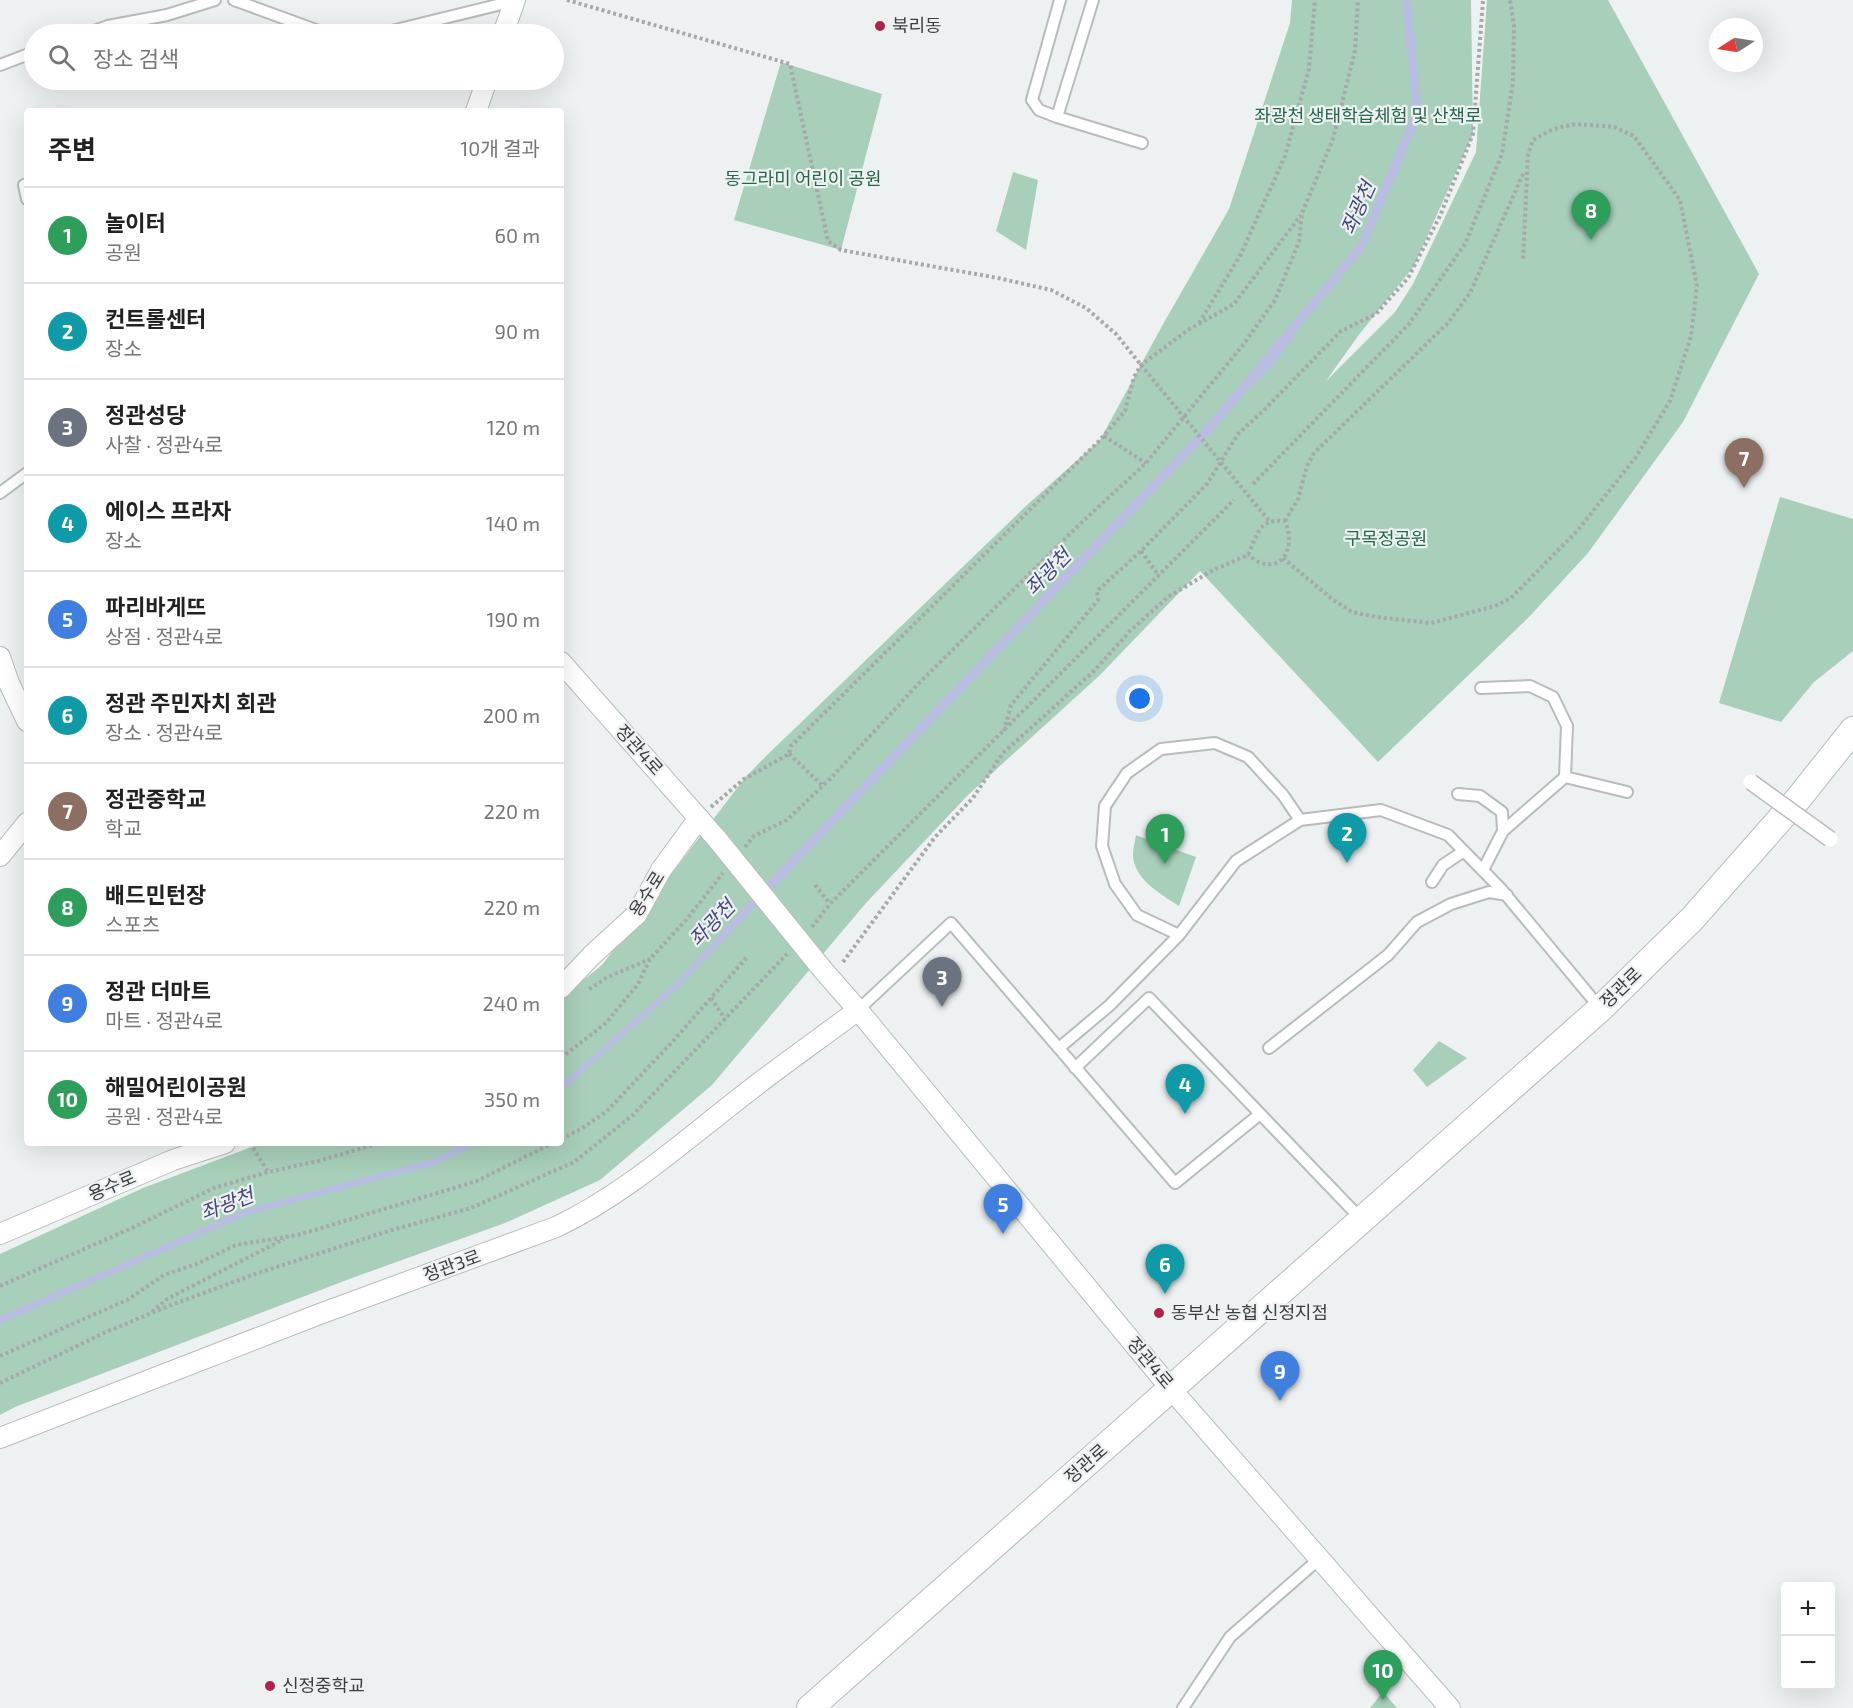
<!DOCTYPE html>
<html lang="ko">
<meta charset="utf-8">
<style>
body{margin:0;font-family:"Exo 2","Noto Sans KR",sans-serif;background:#f6f6f6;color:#222}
.controls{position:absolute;right:18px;bottom:18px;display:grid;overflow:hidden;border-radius:6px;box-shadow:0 6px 24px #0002}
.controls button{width:54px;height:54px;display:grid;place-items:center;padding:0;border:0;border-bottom:2px solid #e0e0e0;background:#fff;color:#222;font:30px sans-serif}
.compass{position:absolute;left:1709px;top:18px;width:54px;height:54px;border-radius:50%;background:#fff;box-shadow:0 6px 24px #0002;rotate:258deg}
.you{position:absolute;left:1140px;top:699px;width:21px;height:21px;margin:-15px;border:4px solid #fff;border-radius:50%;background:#1a73e8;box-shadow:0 0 0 9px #1a73e833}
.badge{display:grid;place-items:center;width:39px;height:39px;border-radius:50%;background:#b2204b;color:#fff;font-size:20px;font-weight:700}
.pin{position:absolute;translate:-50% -50px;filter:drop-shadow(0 2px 3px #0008)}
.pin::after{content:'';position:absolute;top:32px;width:21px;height:18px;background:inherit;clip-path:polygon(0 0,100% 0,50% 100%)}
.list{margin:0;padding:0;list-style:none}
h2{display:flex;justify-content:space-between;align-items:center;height:78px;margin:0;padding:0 24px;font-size:26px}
h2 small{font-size:20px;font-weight:400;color:#767676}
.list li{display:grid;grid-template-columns:39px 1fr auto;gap:18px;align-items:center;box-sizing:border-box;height:96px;padding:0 24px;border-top:2px solid #e0e0e0}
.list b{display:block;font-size:22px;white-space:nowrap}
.list p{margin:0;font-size:20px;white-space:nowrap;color:#767676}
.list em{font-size:20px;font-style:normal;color:#767676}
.icon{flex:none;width:33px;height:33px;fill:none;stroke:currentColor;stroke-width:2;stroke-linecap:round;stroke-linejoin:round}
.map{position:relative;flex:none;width:1853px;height:1708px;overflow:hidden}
.search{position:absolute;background:#fff;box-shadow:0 6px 24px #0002;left:24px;top:24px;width:540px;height:66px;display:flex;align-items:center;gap:15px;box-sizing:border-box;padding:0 21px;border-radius:33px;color:#767676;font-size:22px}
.panel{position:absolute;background:#fff;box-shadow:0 6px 24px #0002;left:24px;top:108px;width:540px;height:1038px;border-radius:6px}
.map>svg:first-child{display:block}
.green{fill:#a7cfb9}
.water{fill:#b9bde2}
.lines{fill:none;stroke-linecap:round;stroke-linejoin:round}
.stream{stroke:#b9bde2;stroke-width:6}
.service-casing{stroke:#b9bcbd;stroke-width:14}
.minor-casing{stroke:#b9bcbd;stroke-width:22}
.tertiary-casing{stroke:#b9bcbd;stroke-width:28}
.path{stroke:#a6a8a9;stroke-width:4;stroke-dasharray:3 3;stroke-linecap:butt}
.service{stroke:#fff;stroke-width:10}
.minor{stroke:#fff;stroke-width:20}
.tertiary{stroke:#fff;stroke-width:26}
.pedestrian-bridge-casing{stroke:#b9bcbd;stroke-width:18;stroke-linecap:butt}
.minor-bridge-casing{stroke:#b9bcbd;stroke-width:22;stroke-linecap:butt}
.path-bridge{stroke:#a6a8a9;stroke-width:4;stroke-dasharray:3 3;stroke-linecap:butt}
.pedestrian-bridge{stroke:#fff;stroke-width:15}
.minor-bridge{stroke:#fff;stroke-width:20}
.poi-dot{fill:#b2204b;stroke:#eef1f2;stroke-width:2}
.labels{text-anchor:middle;stroke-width:4.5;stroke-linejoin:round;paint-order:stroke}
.poi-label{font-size:18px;fill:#3c3d3e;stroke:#eef1f2;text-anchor:start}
.park-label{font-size:18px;fill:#246649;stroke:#eef1f2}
.street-label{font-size:18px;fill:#3c3d3e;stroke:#eef1f2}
.water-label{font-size:20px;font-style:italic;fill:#46487a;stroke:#eef1f2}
</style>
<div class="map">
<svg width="1853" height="1708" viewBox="0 0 1853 1708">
<rect width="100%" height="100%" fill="#eef1f2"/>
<path class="green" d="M1292,0H1471L1473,134L1414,266L1358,336L1326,381L1395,312L1413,284L1476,152L1487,0H1608L1759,274L1683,422L1588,553L1529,617L1378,762L1200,571L1099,676L968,795L866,903L712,1085L600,1180L505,1223L352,1278L15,1407L0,1415V1254L143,1188L262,1143H561V998L602,965L744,779L763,759L1027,505L1100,440L1162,326L1229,209L1290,23Z
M781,62L882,94L841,250L734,220Z
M1013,172L1038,180L1026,250L996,231Z
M1780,497L1853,519V651L1814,682L1781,722L1719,703Z
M1136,835L1196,857L1179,906C1161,894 1133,879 1133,854C1133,848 1135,841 1136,835Z
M1439,1041L1467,1058L1427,1087L1413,1070Z
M1383,1692L1397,1708H1370Z"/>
<path class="water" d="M1402,0H1411L1422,115L1365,249L1213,431L678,988L561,1092V1084L675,983L774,875L1206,425L1357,245L1413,111Z
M466,1143H480L436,1165L248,1215L0,1324V1316L247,1209L433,1159Z"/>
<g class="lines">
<path class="stream" d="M1252,383L1269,365L1292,336"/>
<defs>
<path id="service" d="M234,0L327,34
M1060,0L1032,100L1039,110L1057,117L1093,0
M85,34L108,26L167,15L215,0
M379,34L514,1
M0,65L34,52
M1057,117L1142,143
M24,185L27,199
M0,493L27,473
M1481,688L1530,686L1553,697L1567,726L1565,777
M1458,794L1480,796L1502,812L1503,831L1483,870
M1503,831L1565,777L1627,792
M1432,882L1443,865L1464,851
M1179,935L1137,915L1115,884L1102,846L1105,806L1127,773L1161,749L1215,743L1248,757L1283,795L1300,820
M858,1010L951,923L1175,1183L1260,1114
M1059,1048L1110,1005L1179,935L1236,861L1300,820L1381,810L1448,835L1501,889L1600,1008
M1269,1048L1388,955L1417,922L1451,904L1489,892L1507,895
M1075,1068L1149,998L1362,1220
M1183,1708L1230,1637L1319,1559"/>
<path id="minor" d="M503,34L515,0
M476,111L487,80
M0,657L9,683L27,721
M561,662L717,839
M0,856L27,823
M823,970L858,1010L1171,1389L1450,1708
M561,988L592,955L637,914L661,870L699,818
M0,1234L173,1160L225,1143
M0,1438L317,1315L556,1227C623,1195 678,1146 736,1101C776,1069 818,1040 858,1010"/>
<path id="tertiary" d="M810,1708L1600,1009L1692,919L1798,799L1853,730"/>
</defs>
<use href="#service" class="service-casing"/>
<use href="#minor" class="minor-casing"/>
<use href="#tertiary" class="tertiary-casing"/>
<path class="path" d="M567,0L790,64L828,241L841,250L998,278L1051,290L1086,308L1116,334L1141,365
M1199,323L1241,254L1285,156L1309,69L1315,0
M1104,436L1146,463
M1253,484L1409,324L1465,244L1502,154L1513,82L1514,26L1510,0
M1285,521L1298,499L1307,466L1314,453L1448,323L1470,293L1524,172
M1141,551L1159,576
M1283,558L1332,599L1352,612L1376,617L1431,623L1495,606L1511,598L1578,530L1636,457L1670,401L1691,336L1697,286L1680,200L1634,136L1614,127L1576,124L1561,127L1549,131L1533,140L1528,154L1523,261
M1004,731L1011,705L1098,600L1097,591L1141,551L1207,484L1238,434L1263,411L1341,331L1376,314L1408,278L1440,216L1473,134L1483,0
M789,754L822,785
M711,807L744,779L789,754L791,746L1100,440L1125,411L1134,377L1141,365L1188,330L1234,304L1301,215
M745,847L754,836L787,820L831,778L922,680L1080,524L1146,463L1243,345L1275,300L1299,242L1302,213L1333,139L1355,51L1358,0
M815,885L830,904
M812,927L830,904L1234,500
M843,962L935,837L973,798L1003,753L1094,671L1130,631L1168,597L1213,570L1248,555C1257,536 1258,518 1285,521C1294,540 1288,571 1261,563C1257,562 1252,557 1248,555
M589,989L608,977L650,959
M711,998L725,1019
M561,1058L606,1023L638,984L650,959L687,919L723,873
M561,1139L581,1129L607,1111L674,1040L748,956
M250,1143L268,1172
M0,1286L132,1228L214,1188L268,1172L318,1161L380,1143
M152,1312L167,1299L284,1239
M0,1356L127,1300L164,1275L197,1264L236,1245L298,1235L477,1181L553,1143
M0,1383L106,1332L171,1305L258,1273L392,1230L471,1208L574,1162L633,1115L787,954"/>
<use href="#service" class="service"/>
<use href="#minor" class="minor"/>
<use href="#tertiary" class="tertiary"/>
<defs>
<path id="pedestrian-bridge" d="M1751,782L1830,839"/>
<path id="minor-bridge" d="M717,839L823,970"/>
</defs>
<use href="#pedestrian-bridge" class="pedestrian-bridge-casing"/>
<use href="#minor-bridge" class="minor-bridge-casing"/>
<path class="path-bridge" d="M1141,365L1270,522"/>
<use href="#pedestrian-bridge" class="pedestrian-bridge"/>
<use href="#minor-bridge" class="minor-bridge"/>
</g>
<g class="poi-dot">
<circle cx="880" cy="26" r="6"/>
<circle cx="1159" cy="1313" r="6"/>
<circle cx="270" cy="1686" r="6"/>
</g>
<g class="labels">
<g class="poi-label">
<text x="892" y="32">북리동</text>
<text x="1171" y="1319">동부산 농협 신정지점</text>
<text x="282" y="1692">신정중학교</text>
</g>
<g class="park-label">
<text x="1368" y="122">좌광천 생태학습체험 및 산책로</text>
<text x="803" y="185">동그라미 어린이 공원</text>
<text x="1386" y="545">구목정공원</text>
</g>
<g class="street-label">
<text transform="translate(639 750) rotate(48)" y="6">정관4로</text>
<text transform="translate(647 894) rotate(-58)" y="6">용수로</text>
<text transform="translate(1621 988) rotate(-44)" y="6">정관로</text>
<text transform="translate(112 1186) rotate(-23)" y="6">용수로</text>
<text transform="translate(452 1266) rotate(-20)" y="6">정관3로</text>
<text transform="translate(1150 1363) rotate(50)" y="6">정관4로</text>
<text transform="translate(1086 1464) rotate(-41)" y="6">정관로</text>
</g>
<g class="water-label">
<text transform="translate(1358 208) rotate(-66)" y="7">좌광천</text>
<text transform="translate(1048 572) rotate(-46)" y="7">좌광천</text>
<text transform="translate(712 923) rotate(-46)" y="7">좌광천</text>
<text transform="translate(227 1204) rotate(-21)" y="7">좌광천</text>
</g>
</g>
</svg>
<div class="controls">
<button>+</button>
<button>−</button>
</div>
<svg class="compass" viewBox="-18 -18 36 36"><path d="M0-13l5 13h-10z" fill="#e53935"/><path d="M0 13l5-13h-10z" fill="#767676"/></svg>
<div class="you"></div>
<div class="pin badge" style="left:1165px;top:864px;background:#2e9e5b">1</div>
<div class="pin badge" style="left:1347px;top:863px;background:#0f9aa8">2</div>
<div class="pin badge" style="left:942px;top:1007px;background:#6b7280">3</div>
<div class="pin badge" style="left:1185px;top:1114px;background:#0f9aa8">4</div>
<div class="pin badge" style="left:1003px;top:1234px;background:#3f7fe0">5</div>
<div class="pin badge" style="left:1165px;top:1294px;background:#0f9aa8">6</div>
<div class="pin badge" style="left:1744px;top:488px;background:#8d6e63">7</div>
<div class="pin badge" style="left:1591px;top:240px;background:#2e9e5b">8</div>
<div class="pin badge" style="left:1280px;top:1401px;background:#3f7fe0">9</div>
<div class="pin badge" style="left:1383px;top:1700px;background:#2e9e5b">10</div>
<div class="search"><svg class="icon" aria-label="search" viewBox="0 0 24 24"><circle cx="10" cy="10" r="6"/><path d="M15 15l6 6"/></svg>장소 검색</div>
<section class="panel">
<h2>주변<small>10개 결과</small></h2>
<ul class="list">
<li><span class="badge" style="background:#2e9e5b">1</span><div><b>놀이터</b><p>공원</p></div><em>60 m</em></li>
<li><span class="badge" style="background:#0f9aa8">2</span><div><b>컨트롤센터</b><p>장소</p></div><em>90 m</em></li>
<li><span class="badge" style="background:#6b7280">3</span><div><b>정관성당</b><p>사찰 · 정관4로</p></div><em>120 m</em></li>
<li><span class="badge" style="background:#0f9aa8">4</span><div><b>에이스 프라자</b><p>장소</p></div><em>140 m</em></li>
<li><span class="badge" style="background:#3f7fe0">5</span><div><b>파리바게뜨</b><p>상점 · 정관4로</p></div><em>190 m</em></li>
<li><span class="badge" style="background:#0f9aa8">6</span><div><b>정관 주민자치 회관</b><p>장소 · 정관4로</p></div><em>200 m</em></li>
<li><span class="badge" style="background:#8d6e63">7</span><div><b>정관중학교</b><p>학교</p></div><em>220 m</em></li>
<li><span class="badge" style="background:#2e9e5b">8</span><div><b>배드민턴장</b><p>스포츠</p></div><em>220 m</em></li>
<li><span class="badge" style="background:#3f7fe0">9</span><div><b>정관 더마트</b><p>마트 · 정관4로</p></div><em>240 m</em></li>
<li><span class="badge" style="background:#2e9e5b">10</span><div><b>해밀어린이공원</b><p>공원 · 정관4로</p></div><em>350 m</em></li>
</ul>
</section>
</div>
